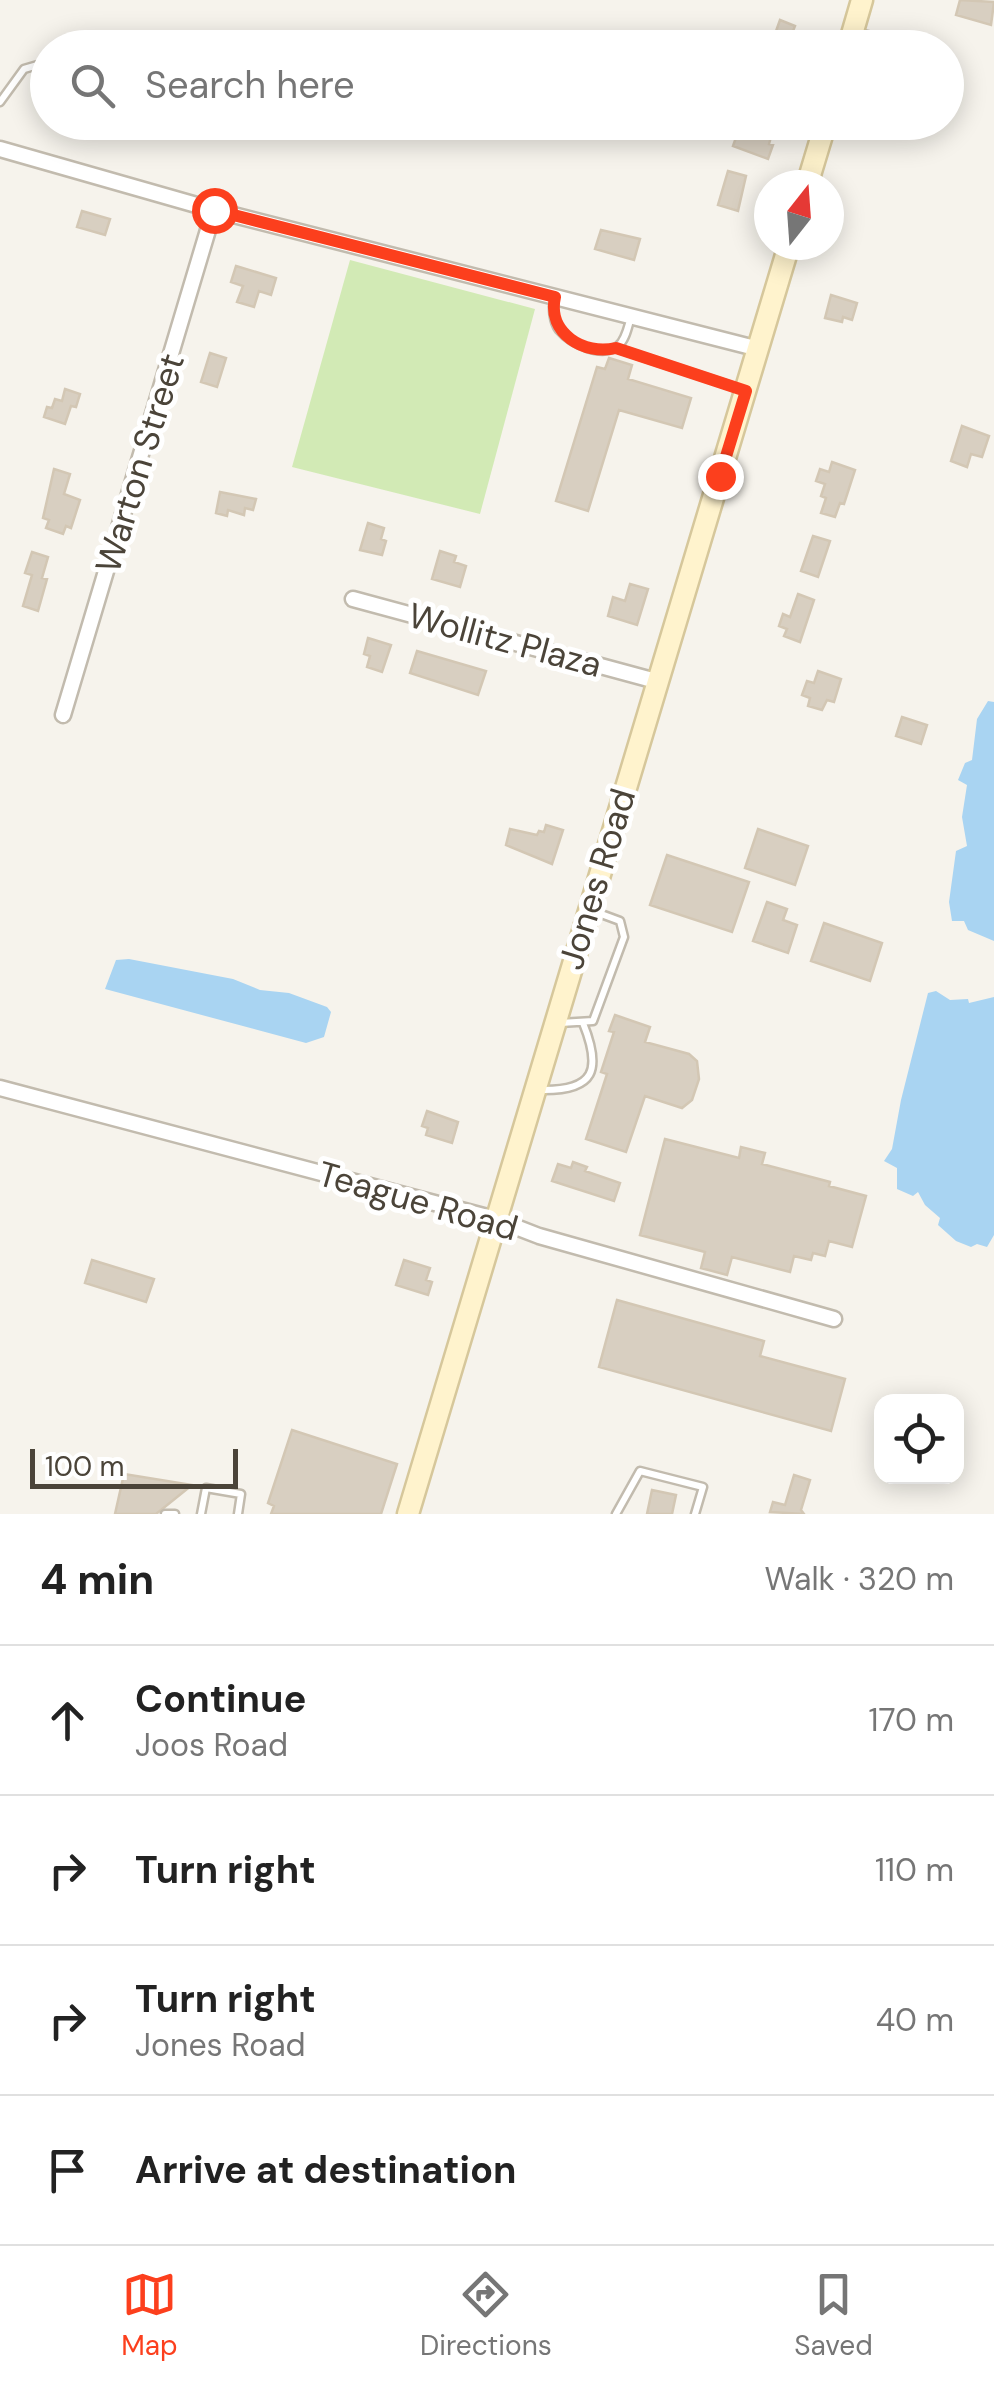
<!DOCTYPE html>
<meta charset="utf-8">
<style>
body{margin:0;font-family:"DM Sans",sans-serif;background:#f6f6f6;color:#222}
.controls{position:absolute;right:30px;bottom:30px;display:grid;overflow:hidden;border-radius:20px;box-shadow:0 5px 25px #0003}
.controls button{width:90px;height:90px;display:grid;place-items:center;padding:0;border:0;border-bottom:2px solid #e0e0e0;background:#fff;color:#222;font:50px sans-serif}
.compass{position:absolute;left:754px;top:170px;width:90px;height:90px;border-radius:50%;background:#fff;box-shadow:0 5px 25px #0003;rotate:17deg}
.scale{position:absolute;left:30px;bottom:25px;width:208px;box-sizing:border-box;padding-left:10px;border:5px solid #4b4439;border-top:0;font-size:28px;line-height:35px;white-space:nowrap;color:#4b4439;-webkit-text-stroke:8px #fff;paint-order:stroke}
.stop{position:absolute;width:30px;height:30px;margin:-22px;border:8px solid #fc3f1d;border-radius:50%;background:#fff}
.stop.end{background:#fc3f1d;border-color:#fff;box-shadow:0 2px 10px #0008}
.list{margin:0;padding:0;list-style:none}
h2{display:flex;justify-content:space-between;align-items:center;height:130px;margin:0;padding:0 40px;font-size:42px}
h2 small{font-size:32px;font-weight:400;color:#767676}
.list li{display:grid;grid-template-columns:65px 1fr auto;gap:30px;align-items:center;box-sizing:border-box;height:150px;padding:0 40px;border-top:2px solid #e0e0e0}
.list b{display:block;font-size:38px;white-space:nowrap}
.list p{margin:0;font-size:32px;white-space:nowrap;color:#767676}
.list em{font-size:32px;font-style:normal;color:#767676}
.icon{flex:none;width:55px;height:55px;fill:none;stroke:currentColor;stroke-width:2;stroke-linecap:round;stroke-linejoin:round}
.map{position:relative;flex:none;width:994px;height:1514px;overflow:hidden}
.search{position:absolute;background:#fff;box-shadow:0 5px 25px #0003;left:30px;right:30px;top:30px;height:110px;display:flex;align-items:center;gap:25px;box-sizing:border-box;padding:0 35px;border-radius:55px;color:#767676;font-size:38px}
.sheet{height:730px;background:#fff}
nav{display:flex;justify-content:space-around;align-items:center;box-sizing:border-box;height:140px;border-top:2px solid #e0e0e0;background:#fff;font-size:28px;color:#767676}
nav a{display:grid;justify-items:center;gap:5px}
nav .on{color:#fc3f1d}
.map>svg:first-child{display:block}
.green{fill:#d2eab5}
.water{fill:#a9d4f2}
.building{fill:#d8cfc1;stroke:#d3c7b4;stroke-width:2.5}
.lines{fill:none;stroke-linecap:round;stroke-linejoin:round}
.lane-casing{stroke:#c2bbae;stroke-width:11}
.street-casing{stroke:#c2bbae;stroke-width:19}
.secondary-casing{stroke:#d6c79b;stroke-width:25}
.lane{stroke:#fff;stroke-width:6}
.street{stroke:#fff;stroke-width:14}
.secondary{stroke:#fff3cd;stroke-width:20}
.route{stroke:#fc3f1d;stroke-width:12}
.labels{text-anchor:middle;stroke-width:10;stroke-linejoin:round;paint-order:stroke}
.street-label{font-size:35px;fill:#4b4439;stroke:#fff}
</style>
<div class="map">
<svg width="994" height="1514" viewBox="0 0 994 1514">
<rect width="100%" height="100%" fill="#f6f3ec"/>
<path class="green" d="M350,260L535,309L480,514L292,467Z"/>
<path class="water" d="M988,701L994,702V941L968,930L964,921H952L949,902L956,851L967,846L962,817L967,785L958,780L965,763L972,760L977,719Z
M129,959L233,979L260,990L289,993L327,1007L331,1012L324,1037L306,1043L105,989L116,960Z
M936,991L950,1000L968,999L969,1003L994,997V1235L987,1247L977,1244L971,1247L956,1241L938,1225L940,1218L925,1205L918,1192L913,1196L897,1189V1168L884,1161L892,1149L901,1100L928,993Z"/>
<path class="building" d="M960,0L994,2L991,25L956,15Z
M780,20L795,26L793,31L799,33L794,48H770Z
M749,123L762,127L760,132L771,137L769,144L773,145L768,159L733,146L738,132L745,135Z
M728,171L746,176L738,211L718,205Z
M82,211L110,219L105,235L77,227Z
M601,230L640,239L634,260L595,249Z
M236,266L276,278L271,295L259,291L254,307L237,302L243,286L231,282Z
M831,295L857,303L852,320L843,317L842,322L825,318Z
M210,353L226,358L217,387L201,382Z
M609,358L632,365L628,379L691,398L682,428L619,410L588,511L556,501L597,367L605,369Z
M65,389L80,394L76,407L71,406L65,424L44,417L47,407L52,408L55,399L62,401Z
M962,426L989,436L982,457L971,454L967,467L951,461Z
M832,462L855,470L844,504L840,503L835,517L821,513L826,498L821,496L825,484L816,481L820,469L829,472Z
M54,469L70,474L64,494L80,500L71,528L66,526L63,534L46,528L49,520L43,518Z
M220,492L256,499L253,510L245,508L244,515L228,510L227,516L216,513Z
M368,523L384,528L381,539L386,541L382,555L360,550Z
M813,536L830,541L818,577L801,571Z
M440,551L456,556L454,562L466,566L460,587L432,579Z
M32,552L48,557L42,578L47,579L38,611L23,606L32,575L25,573Z
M630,584L648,589L637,625L608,616L613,597L625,601Z
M798,594L814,600L800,642L784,636L787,629L779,626L783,614L790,617Z
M368,638L391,645L382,672L367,667L370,656L364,654Z
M417,651L486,671L478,695L410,673Z
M818,671L841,679L834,702L827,700L822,710L808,706L810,698L802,695L807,681L814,683Z
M902,717L927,725L921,744L896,736Z
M546,825L563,830L552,864L506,845L510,829L537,835L539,831L544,832Z
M758,829L808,846L795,885L745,868Z
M667,855L749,882L732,932L650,905Z
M767,902L787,909L783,920L797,925L788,953L753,941Z
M824,923L882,943L870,981L811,961Z
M615,1015L650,1027L645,1042L689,1054L697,1061L699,1079L692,1100L682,1108L645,1096L626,1152L586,1139L607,1074L601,1072L614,1032L609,1031Z
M427,1111L458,1122L452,1143L426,1135L428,1128L422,1126Z
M665,1139L739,1158L741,1147L765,1153L762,1164L830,1182L829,1186L866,1196L852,1247L829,1241L825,1256L813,1253L811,1260L794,1256L790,1272L732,1257L727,1275L701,1268L705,1252L640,1235Z
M573,1162L587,1167L585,1171L620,1183L614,1201L552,1181L558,1164L571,1168Z
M92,1260L154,1279L146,1302L85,1283Z
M404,1260L430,1268L426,1280L432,1282L428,1295L396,1285Z
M617,1300L764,1341L760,1356L845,1379L831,1431L599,1367Z
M292,1430L397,1464L381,1514H271L274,1506L268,1503Z
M124,1474L192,1485L156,1514H115Z
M794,1475L810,1480L801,1510L804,1514L770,1512L773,1502L785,1505Z
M652,1490L676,1495L672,1514H647Z"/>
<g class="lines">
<defs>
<path id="lane" d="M859,33L886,39L900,48
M0,102L24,69L48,62
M554,298C552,308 553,322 559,330C571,344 601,358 618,346C626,340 628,326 631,317
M616,348L743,390
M560,1023L593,1021L624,937L620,921L593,911
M541,1090C595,1091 602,1070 583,1023
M165,1514H175
M201,1514L206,1488L241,1494L238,1514
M616,1514L640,1471L703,1487L695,1514"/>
<path id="street" d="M0,149L214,210L759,349
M353,599L656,681
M63,715L214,210
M0,1088L495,1219L539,1236L834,1319"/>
<path id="secondary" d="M848,48L862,0
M807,185L826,122
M408,1514L789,245"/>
</defs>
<use href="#lane" class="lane-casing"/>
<use href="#street" class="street-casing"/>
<use href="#secondary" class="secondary-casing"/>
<use href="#lane" class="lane"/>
<use href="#street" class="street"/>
<use href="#secondary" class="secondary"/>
</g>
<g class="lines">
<path class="route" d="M214,210L555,297C547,333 584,356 616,348L746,391L720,476"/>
</g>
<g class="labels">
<g class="street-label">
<text transform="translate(140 463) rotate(-73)" y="12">Warton Street</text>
<text transform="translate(505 640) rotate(15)" y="12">Wollitz Plaza</text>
<text transform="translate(597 879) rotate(-73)" y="12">Jones Road</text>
<text transform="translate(418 1201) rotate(16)" y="12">Teague Road</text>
</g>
</g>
</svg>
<div class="controls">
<button><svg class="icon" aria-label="locate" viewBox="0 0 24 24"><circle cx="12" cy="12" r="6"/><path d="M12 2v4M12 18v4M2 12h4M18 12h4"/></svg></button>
</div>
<svg class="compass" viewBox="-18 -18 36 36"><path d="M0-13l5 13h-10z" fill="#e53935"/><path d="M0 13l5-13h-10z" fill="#767676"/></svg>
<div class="scale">100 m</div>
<div class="stop" style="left:214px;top:210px"></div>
<div class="stop end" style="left:720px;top:476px"></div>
<div class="search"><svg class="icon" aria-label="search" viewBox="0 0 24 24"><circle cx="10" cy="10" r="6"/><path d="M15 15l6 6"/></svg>Search here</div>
</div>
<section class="sheet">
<h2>4 min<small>Walk · 320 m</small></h2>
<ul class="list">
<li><svg class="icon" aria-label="ahead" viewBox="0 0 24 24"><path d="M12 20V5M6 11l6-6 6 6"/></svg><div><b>Continue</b><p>Joos Road</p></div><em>170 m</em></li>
<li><svg class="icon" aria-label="right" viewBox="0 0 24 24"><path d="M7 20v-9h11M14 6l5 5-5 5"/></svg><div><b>Turn right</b></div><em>110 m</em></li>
<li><svg class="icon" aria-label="right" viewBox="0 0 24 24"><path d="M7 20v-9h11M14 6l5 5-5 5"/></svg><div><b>Turn right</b><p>Jones Road</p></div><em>40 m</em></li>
<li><svg class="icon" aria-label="arrive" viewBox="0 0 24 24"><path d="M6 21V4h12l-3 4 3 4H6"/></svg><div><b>Arrive at destination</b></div></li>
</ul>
</section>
<nav>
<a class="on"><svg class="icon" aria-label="map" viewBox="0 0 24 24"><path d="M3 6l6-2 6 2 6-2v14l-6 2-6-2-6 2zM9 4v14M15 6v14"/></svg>Map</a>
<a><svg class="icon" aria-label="directions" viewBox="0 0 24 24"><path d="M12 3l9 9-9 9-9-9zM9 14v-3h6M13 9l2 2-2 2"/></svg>Directions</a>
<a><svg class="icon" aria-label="saved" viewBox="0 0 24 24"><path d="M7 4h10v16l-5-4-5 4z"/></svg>Saved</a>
</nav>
